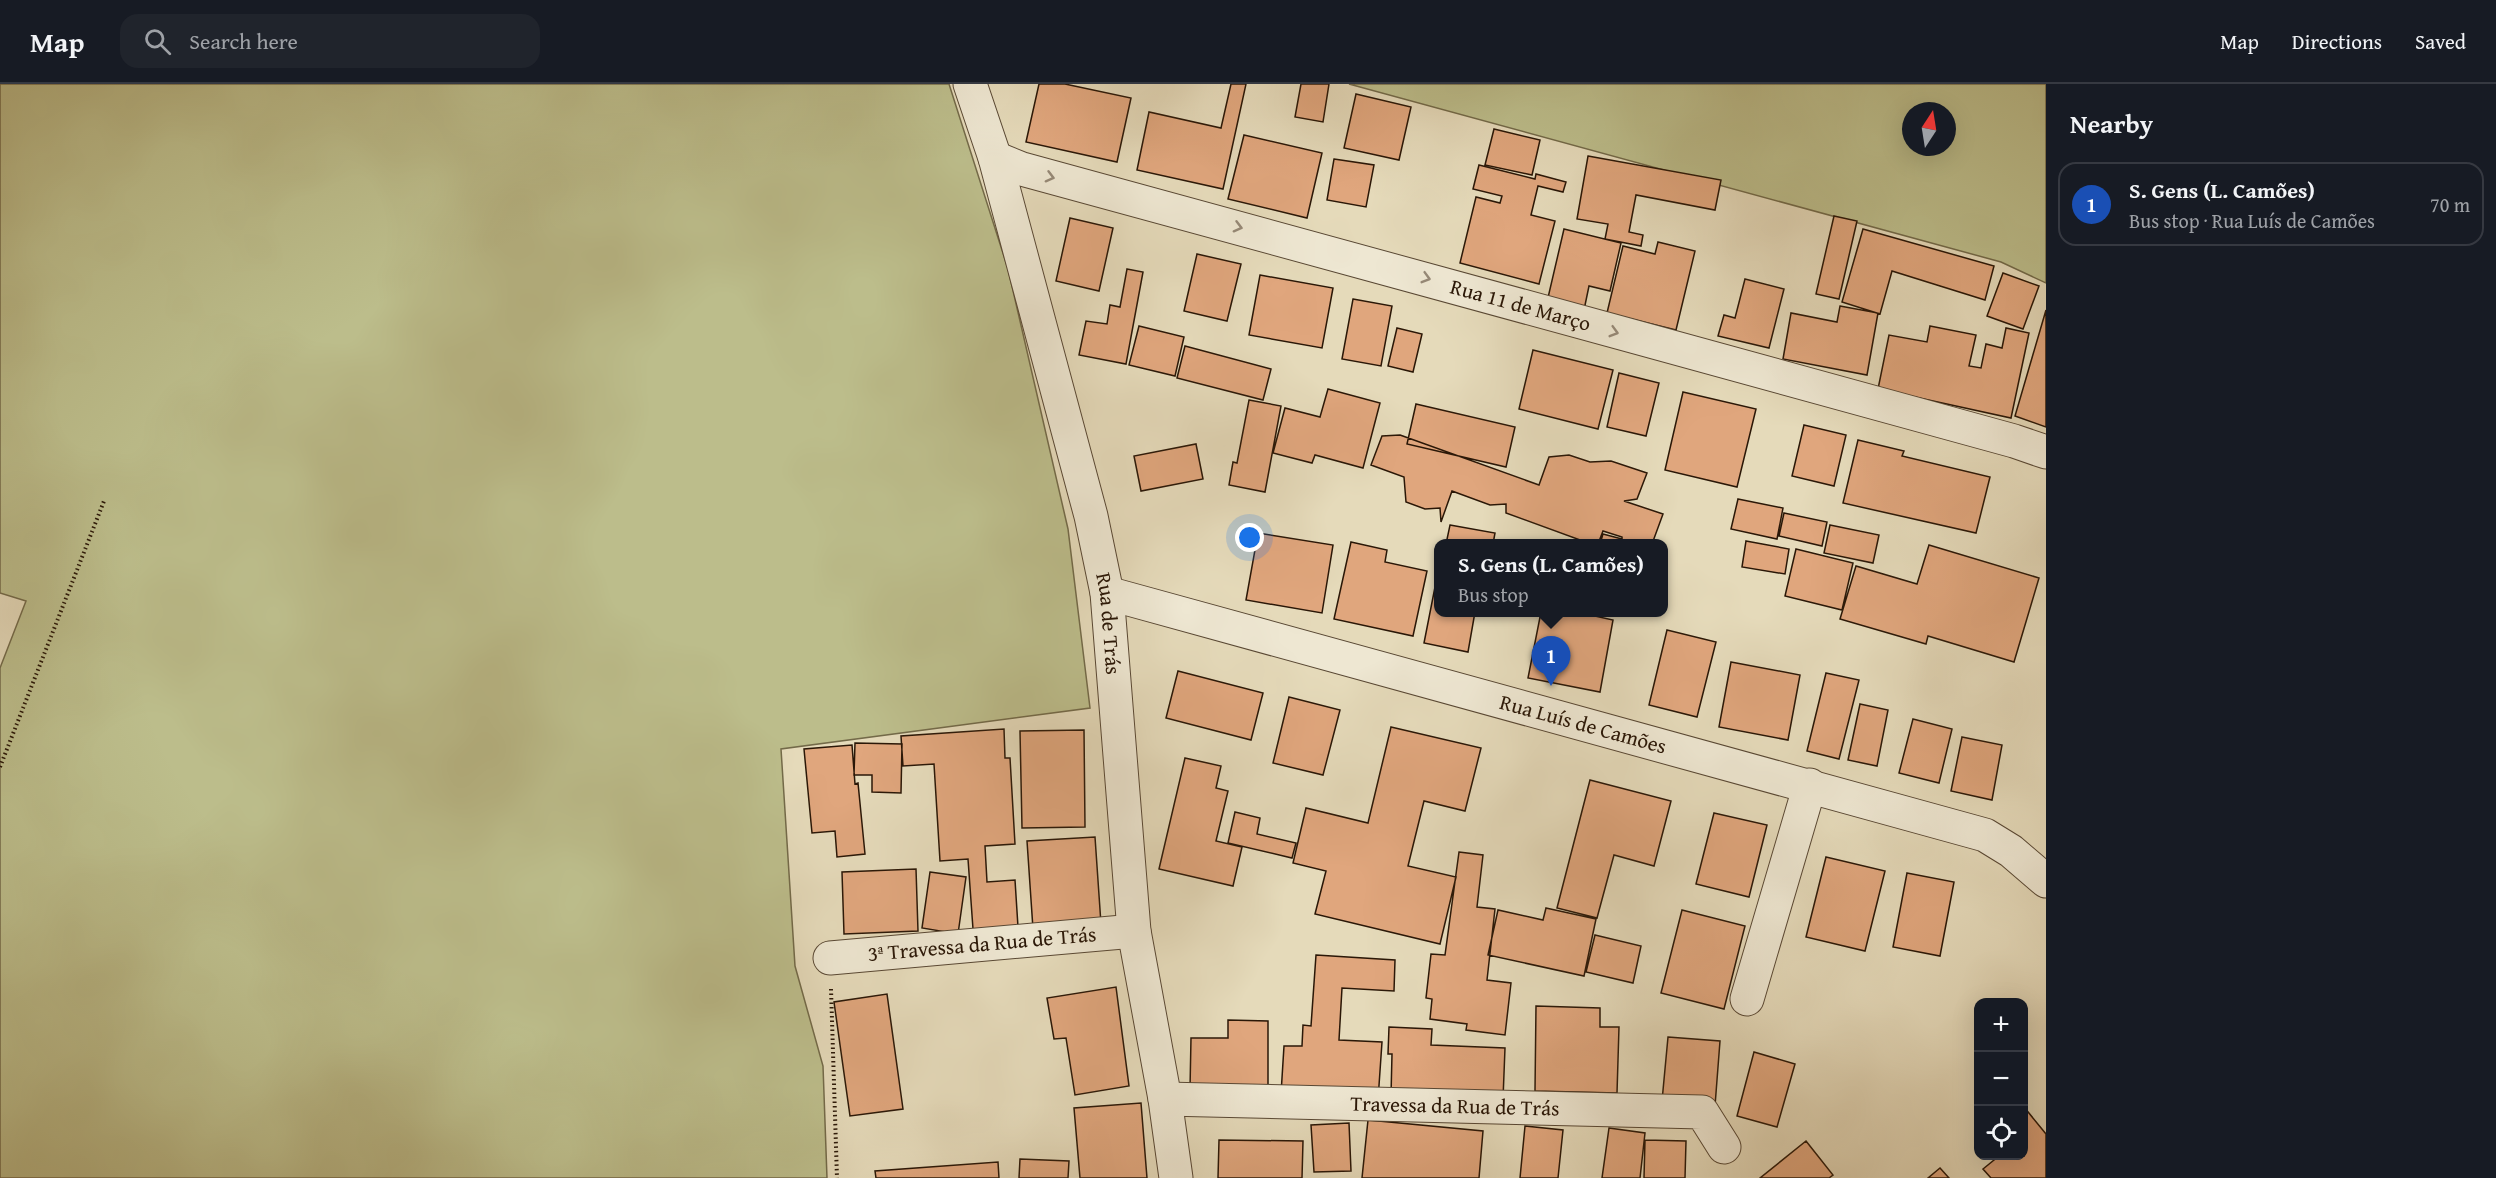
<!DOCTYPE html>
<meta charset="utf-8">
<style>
body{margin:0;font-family:"Gentium Book Plus",serif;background:#20242c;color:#f1f3f6}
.controls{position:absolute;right:18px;bottom:18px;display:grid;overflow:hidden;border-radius:12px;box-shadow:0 6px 24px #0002}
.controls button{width:54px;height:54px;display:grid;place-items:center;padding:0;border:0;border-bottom:2px solid #363941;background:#171b24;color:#f1f3f6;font:30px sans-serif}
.compass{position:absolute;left:1902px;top:18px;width:54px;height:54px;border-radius:50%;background:#171b24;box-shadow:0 6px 24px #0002;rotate:12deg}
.you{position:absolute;left:1250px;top:454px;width:21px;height:21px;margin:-15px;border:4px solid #fff;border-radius:50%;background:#1a73e8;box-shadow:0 0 0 9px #1a73e833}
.badge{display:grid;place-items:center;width:39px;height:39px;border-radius:50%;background:#8c9099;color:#fff;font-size:20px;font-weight:700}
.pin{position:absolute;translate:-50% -50px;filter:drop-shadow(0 2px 3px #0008)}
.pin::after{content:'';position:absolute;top:32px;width:21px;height:18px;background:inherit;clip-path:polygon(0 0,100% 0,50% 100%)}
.popup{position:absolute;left:1434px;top:455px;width:234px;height:78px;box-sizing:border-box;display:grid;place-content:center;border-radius:12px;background:#171b24;filter:drop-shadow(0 2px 4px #0005);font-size:20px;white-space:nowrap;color:#9ea1a6}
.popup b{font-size:22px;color:#f1f3f6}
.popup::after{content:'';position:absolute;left:50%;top:100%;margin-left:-12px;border:12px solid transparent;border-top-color:#171b24}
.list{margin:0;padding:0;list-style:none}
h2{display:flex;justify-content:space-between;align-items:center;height:78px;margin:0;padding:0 24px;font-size:26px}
h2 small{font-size:20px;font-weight:400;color:#9ea1a6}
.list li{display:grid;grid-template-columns:39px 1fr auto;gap:18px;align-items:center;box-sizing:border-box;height:84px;margin:0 12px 12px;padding:0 12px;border:2px solid #363941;border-radius:18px}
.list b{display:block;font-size:22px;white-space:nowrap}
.list p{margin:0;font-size:20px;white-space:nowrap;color:#9ea1a6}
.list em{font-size:20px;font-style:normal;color:#9ea1a6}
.icon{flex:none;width:33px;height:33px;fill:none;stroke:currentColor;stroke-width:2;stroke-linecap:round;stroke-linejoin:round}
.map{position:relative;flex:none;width:2046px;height:1094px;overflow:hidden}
header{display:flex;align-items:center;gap:36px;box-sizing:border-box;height:84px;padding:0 30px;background:#171b24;border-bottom:2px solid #363941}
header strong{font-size:28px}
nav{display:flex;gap:33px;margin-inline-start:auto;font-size:21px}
.search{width:420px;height:54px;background:#20242c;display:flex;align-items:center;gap:15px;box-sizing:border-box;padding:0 21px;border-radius:18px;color:#9ea1a6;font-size:22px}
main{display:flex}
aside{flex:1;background:#171b24}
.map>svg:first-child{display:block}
.green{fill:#bcbd8b;stroke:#736a49;stroke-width:1.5;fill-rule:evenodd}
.building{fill:#e0a67d;stroke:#2a1707;stroke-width:1.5}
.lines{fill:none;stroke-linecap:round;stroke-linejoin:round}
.minor-casing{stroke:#594834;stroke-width:35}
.path{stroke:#2a1707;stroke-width:4;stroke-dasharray:1.5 3;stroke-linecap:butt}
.minor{stroke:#eee7d2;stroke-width:33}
.oneway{stroke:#968977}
.labels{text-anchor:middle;stroke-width:5;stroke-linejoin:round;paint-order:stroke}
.street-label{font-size:21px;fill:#2a1707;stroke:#eee7d2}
</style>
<header>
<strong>Map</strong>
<div class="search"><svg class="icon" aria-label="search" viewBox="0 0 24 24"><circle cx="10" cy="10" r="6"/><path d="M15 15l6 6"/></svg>Search here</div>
<nav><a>Map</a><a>Directions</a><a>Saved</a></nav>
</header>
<main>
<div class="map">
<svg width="2046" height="1094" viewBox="0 0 2046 1094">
<rect width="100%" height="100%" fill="#e5daba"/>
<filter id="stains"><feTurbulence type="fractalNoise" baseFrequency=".00333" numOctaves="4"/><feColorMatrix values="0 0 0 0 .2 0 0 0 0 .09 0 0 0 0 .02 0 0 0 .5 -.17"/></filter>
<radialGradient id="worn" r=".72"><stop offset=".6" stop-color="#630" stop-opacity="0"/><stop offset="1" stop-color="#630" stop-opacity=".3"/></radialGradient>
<path class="green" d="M0,0H949L1008,185L1068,445L1090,624L781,665L795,882L823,982L827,1094H0V584L26,517L0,509Z
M1349,0H2046V199L2001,178ZM1911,27H1947V63H1911Z"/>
<path class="building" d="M1039,0H1065L1131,14L1117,78L1026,58Z
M1231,0H1246L1223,105L1137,86L1149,28L1221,44Z
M1301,0H1329L1323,38L1295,33Z
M1356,10L1411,23L1399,76L1344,64Z
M1494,45L1540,56L1532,91L1485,81Z
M1244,51L1322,69L1307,134L1228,115Z
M1588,72L1721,96L1715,126L1636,111L1629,148L1643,151L1641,162L1605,155L1608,140L1577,135Z
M1334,75L1374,81L1366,123L1327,116Z
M1479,81L1535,95L1536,90L1566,98L1563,108L1538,102L1531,131L1555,137L1539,200L1460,179L1476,113L1500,119L1502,112L1473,105Z
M1834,132L1857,137L1839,215L1816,210Z
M1070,134L1113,144L1099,207L1056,197Z
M1564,145L1621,159L1610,207L1589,202L1584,226L1547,218Z
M1863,145L1994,182L1985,216L1892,187L1880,230L1842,218Z
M1658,158L1695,167L1676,246L1607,229L1623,162L1655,170Z
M1197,170L1241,180L1227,237L1184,227Z
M1127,185L1143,188L1126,280L1079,271L1086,237L1107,240L1110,221L1120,223Z
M2003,189L2039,202L2023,245L1987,232Z
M1260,191L1333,204L1322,264L1249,251Z
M1745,195L1784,205L1769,264L1718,252L1724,231L1735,234Z
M1353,215L1392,222L1381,282L1342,275Z
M1840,222L1878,229L1867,291L1783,275L1791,229L1837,238Z
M2046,226V343L2015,332Z
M1139,242L1184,253L1175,292L1129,281Z
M1930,242L1976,251L1969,282L1981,284L1986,260L2002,264L2006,244L2029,249L2011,334L1878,305L1889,251L1927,258Z
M1397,244L1422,250L1413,288L1388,282Z
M1185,262L1271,285L1263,316L1177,294Z
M1533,266L1613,286L1598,345L1519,325Z
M1619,289L1659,299L1646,352L1607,343Z
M1328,305L1380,319L1363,384L1315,371L1312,379L1273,369L1285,324L1320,333Z
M1683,308L1756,325L1737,403L1665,386Z
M1249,316L1281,322L1265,408L1229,401L1233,378L1237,379Z
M1416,320L1515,343L1506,383L1407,360Z
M1804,341L1846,351L1834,402L1792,392Z
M1400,351L1539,401L1549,373L1569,371L1590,378L1611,377L1647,389L1637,415L1624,417L1663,430L1652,460H1622V453L1603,447L1598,460H1591L1506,429V420L1490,421L1452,407L1441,438L1440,424L1425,425L1406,418L1404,393L1371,381L1382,352Z
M1858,356L1904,367L1902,372L1990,393L1976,449L1843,419Z
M1196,360L1203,395L1141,407L1134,372Z
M1738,415L1783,424L1777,455L1731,445Z
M1784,429L1827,438L1822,462L1779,452Z
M1450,441L1495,449L1493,460H1446Z
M1830,441L1879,451L1873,479L1824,469Z
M1258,449L1333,461L1322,529L1246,516Z
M1603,450L1622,455L1621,460H1600Z
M1746,457L1789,465L1785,490L1742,483Z
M1351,458L1387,466L1385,478L1427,487L1413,552L1334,535Z
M1929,461L2039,494L2014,578L1928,552L1926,560L1840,535L1856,482L1917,500Z
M1796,465L1853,479L1842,526L1785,512Z
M1435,503L1438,504V528H1475L1468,568L1424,559Z
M1541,528H1577L1613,536L1600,608L1528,594Z
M1667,546L1716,558L1697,633L1649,621Z
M1731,578L1800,591L1788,656L1719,643Z
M1178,587L1263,609L1251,656L1166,634Z
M1826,589L1859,596L1839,675L1807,667Z
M1289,613L1340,626L1323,691L1273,679Z
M1860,620L1888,626L1877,682L1848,676Z
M1913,635L1952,645L1939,699L1899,689Z
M1391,643L1481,664L1465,727L1424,717L1408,782L1456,793L1440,860L1315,830L1326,787L1293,779L1306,724L1368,739Z
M1004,645L1005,674H1010L1015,760L985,762L987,798L1015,796L1018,843L973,845L968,775L940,777L934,680L903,682L901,652Z
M1084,646L1085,743L1022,744L1020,647Z
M1962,653L2002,661L1992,716L1951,707Z
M855,659L902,660L901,709L872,708V691H854Z
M852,661L855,700L858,699L865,770L837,773L835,747L812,749L804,665Z
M1185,674L1221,682L1216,704L1228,707L1216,757L1242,763L1233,802L1159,785Z
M1590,696L1671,717L1654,782L1614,771L1597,834L1557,824Z
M1235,728L1260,734L1257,750L1296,759L1292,774L1228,759Z
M1714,729L1767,741L1749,813L1696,800Z
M1095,753L1101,840L1033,845L1027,757Z
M1459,768L1483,771L1477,823L1495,825L1487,896L1511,899L1505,951L1466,946L1467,940L1430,935L1432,915L1426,914L1431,870L1445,871Z
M1826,773L1885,787L1865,867L1806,853Z
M916,785L918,847L844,850L842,788Z
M930,788L966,793L958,850L922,844Z
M1907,789L1954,798L1940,872L1893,863Z
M1546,824L1596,835L1584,892L1488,871L1498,826L1543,836Z
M1682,826L1745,842L1724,925L1661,909Z
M1595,851L1641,862L1633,899L1586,888Z
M1316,871L1395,876L1394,907L1342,904L1339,956L1382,958L1378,1016L1281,1010L1284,962H1302L1303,941L1311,942Z
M1116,903L1129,1002L1075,1011L1066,954L1054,955L1047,914Z
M887,910L903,1025L850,1032L834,918Z
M1536,922L1600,924V943H1619L1617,1009L1535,1007Z
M1228,936L1268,937V1006L1190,1005L1191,954H1228Z
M1389,943L1432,945L1431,961L1505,964L1503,1015L1391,1012L1392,970H1388Z
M1668,953L1720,957L1715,1022L1662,1017Z
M1754,968L1795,980L1777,1043L1737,1032Z
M1141,1019L1147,1094H1080L1074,1024Z
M2024,1023L2046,1050V1094H1991L1983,1085L1999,1072H2024Z
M1368,1036L1483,1047L1479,1094H1362Z
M1349,1039L1351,1087L1314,1088L1311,1041Z
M1525,1042L1563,1046L1558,1094H1520Z
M1609,1044L1645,1049L1640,1094H1602Z
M1219,1056L1303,1057L1302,1094H1218Z
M1645,1056L1686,1057L1685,1094H1644Z
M1806,1057L1833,1091L1829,1094H1760Z
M1020,1075L1069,1077L1068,1094H1019Z
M998,1078L999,1094H876L875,1087Z
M1940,1084L1949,1094H1928Z"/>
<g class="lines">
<defs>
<g id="minor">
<path id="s1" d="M970,0L995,74L1091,432L1107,509L1134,847L1165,1015L1176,1094"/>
<path id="s2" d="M995,74L1022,85C1354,174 1683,267 2014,357L2046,368"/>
<path id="s3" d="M1107,509L1985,751L2011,767L2046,797"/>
<path d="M830,874L1134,847"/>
<path d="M1747,915L1810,701"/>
<path id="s4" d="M1165,1015L1702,1028L1724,1063"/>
</g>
</defs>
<use href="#minor" class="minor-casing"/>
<path class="path" d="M0,683L104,417
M831,905L837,1094"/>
<use href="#minor" class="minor"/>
</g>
<defs><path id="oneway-chevron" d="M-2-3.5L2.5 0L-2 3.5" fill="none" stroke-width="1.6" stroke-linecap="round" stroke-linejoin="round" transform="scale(1.5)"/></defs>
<g class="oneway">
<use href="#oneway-chevron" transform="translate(1050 93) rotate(15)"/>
<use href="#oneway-chevron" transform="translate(1238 143) rotate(15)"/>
<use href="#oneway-chevron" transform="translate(1426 194) rotate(16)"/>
<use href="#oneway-chevron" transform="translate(1614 248) rotate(16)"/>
</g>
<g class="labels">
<g class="street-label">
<text dy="7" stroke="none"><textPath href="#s2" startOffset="546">Rua 11 de Março</textPath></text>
<text dy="7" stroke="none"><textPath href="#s1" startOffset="558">Rua de Trás</textPath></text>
<text dy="7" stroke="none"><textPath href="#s3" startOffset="494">Rua Luís de Camões</textPath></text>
<text transform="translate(982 860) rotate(-5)" y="7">3ª Travessa da Rua de Trás</text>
<text dy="7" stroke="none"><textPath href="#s4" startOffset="290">Travessa da Rua de Trás</textPath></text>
</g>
</g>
<rect width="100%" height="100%" filter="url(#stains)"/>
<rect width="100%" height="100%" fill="url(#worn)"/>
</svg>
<div class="controls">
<button>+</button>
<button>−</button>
<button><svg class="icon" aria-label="locate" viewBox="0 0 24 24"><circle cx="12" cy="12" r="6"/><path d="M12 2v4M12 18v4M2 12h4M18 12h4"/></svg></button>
</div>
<svg class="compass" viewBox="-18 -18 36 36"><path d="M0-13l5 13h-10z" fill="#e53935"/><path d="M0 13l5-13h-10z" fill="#9ea1a6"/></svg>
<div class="you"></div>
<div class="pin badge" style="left:1551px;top:602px;background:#1a4fb4">1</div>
<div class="popup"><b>S. Gens (L. Camões)</b>Bus stop</div>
</div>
<aside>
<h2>Nearby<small></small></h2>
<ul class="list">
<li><span class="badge" style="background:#1a4fb4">1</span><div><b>S. Gens (L. Camões)</b><p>Bus stop · Rua Luís de Camões</p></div><em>70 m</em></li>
</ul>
</aside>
</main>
